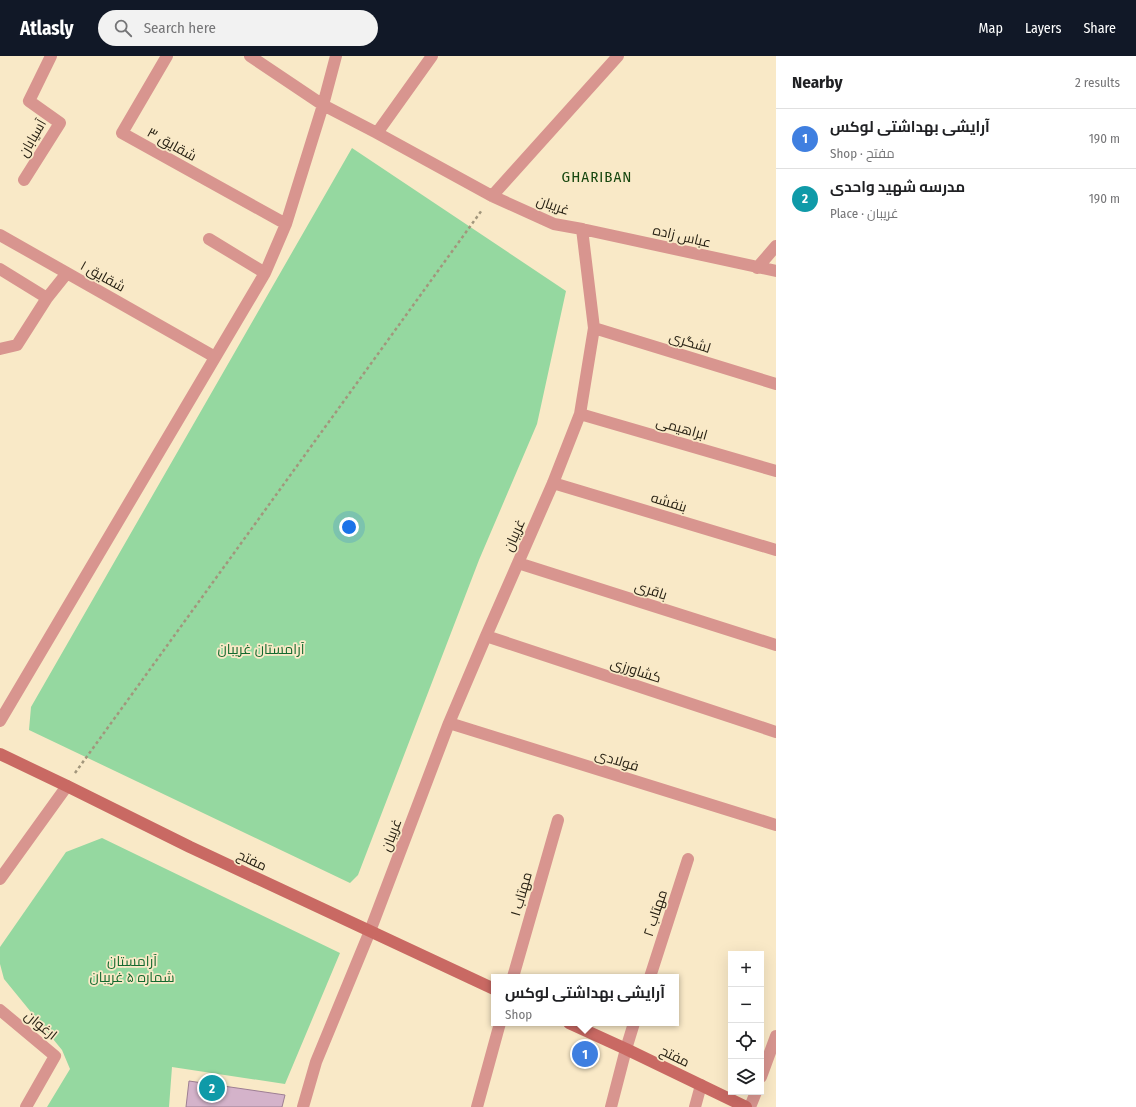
<!DOCTYPE html>
<meta charset="utf-8">
<style>
body{margin:0;font-family:"Fira Sans Condensed",Cairo,sans-serif;background:#f2f2f2;color:#202124}
.controls{position:absolute;right:12px;bottom:12px;display:grid;overflow:hidden;border-radius:0px;box-shadow:0 4px 16px #0002}
.controls button{width:36px;height:36px;display:grid;place-items:center;padding:0;border:0;border-bottom:1px solid #e0e0e0;background:#fff;color:#202124;font:20px sans-serif}
.you{position:absolute;left:349px;top:471px;width:14px;height:14px;margin:-10px;border:3px solid #fff;border-radius:50%;background:#1a73e8;box-shadow:0 0 0 6px #1a73e833}
.badge{display:grid;place-items:center;width:26px;height:26px;border-radius:50%;background:#111827;color:#fff;font-size:13px;font-weight:700}
.pin{position:absolute;translate:-50% -50%;border:2px solid #fff;box-shadow:0 1px 4px #0006}
.popup{position:absolute;left:491px;top:918px;width:188px;height:52px;box-sizing:border-box;display:grid;place-content:center;border-radius:0px;background:#fff;filter:drop-shadow(0 1px 3px #0005);font-size:13px;white-space:nowrap;color:#757577}
.popup b{font-size:15px;color:#202124}
.popup::after{content:'';position:absolute;left:50%;top:100%;margin-left:-8px;border:8px solid transparent;border-top-color:#fff}
.list{margin:0;padding:0;list-style:none}
h2{display:flex;justify-content:space-between;align-items:center;height:52px;margin:0;padding:0 16px;font-size:17px}
h2 small{font-size:13px;font-weight:400;color:#757577}
.list li{display:grid;grid-template-columns:26px 1fr auto;gap:12px;align-items:center;box-sizing:border-box;height:60px;padding:0 16px;border-top:1px solid #e0e0e0}
.list b{display:block;font-size:15px;white-space:nowrap}
.list p{margin:0;font-size:13px;white-space:nowrap;color:#757577}
.list em{font-size:13px;font-style:normal;color:#757577}
.icon{flex:none;width:22px;height:22px;fill:none;stroke:currentColor;stroke-width:2;stroke-linecap:round;stroke-linejoin:round}
.map{position:relative;flex:none;width:776px;height:1051px;overflow:hidden}
header{display:flex;align-items:center;gap:24px;box-sizing:border-box;height:56px;padding:0 20px;background:#111827;color:#fff}
header strong{font-size:19px}
nav{display:flex;gap:22px;margin-inline-start:auto;font-size:14px}
.search{width:280px;height:36px;background:#f2f2f2;display:flex;align-items:center;gap:10px;box-sizing:border-box;padding:0 14px;border-radius:22px;color:#757577;font-size:15px}
main{display:flex}
aside{flex:1;background:#fff}
.map>svg:first-child{display:block}
.green{fill:#95d8a0}
.building{fill:#d4b3ca;stroke:#9d7e93}
.lines{fill:none;stroke-linecap:round;stroke-linejoin:round}
.path{stroke:#a2967c;stroke-width:2.5;stroke-dasharray:3 3;stroke-linecap:butt}
.minor{stroke:#d8958f;stroke-width:12}
.secondary{stroke:#c96963;stroke-width:12}
.labels{text-anchor:middle;stroke-width:3.5;stroke-linejoin:round;paint-order:stroke}
.street-label{font-size:14px;fill:#231d10;stroke:#f9e9c7}
.park-label{font-size:14px;fill:#12692e;stroke:#f9e9c7}
.neighbourhood-label{font-size:15px;letter-spacing:1px;fill:#16460e;stroke:#f9e9c7}
</style>
<header>
<strong>Atlasly</strong>
<div class="search"><svg class="icon" aria-label="search" viewBox="0 0 24 24"><circle cx="10" cy="10" r="6"/><path d="M15 15l6 6"/></svg>Search here</div>
<nav><a>Map</a><a>Layers</a><a>Share</a></nav>
</header>
<main>
<div class="map">
<svg width="776" height="1051" viewBox="0 0 776 1051">
<rect width="100%" height="100%" fill="#f9e9c7"/>
<path class="green" d="M352,92L566,235L537,368L479,504L358,819L350,827L29,674L31,651Z
M102,782L340,897L285,1028L172,1011L169,1051H47L70,1013L62,994L4,923L0,908V891L66,796Z"/>
<path class="building" d="M189,1025L285,1039L282,1051H186Z"/>
<g class="lines">
<path class="path" d="M75,717L482,154"/>
<path class="minor" d="M167,0L122,77L286,168
M250,0L323,49L336,0
M377,77L432,0
M24,124L60,67L29,45L51,0
M492,140L618,0
M582,173L776,215
M0,179L67,217
M209,183L265,217
M757,212L776,190
M0,213L47,242
M594,272L776,328
M0,293L17,289L47,242L67,217L215,301
M580,358L776,415
M553,427L776,494
M518,507L776,589
M486,580L776,676
M0,665L265,217L286,168L323,49L377,77L492,140L554,168L582,173L594,272L580,358L553,427L486,580L449,667L370,875L316,1006L303,1051
M449,667L776,769
M0,823L67,730
M513,921L558,764
M650,921L688,803
M0,954L55,1000L26,1051
M761,1021L776,980
M477,1051L500,967
M611,1051L626,993L634,967
M695,1051L701,1029
M750,1051L756,1036"/>
<path class="secondary" d="M0,698L67,730L190,791L494,933
M569,967L626,993L746,1051"/>
</g>
<g class="labels">
<g class="street-label">
<text transform="translate(32 82) rotate(-60)" y="5">آسیابان</text>
<text transform="translate(172 88) rotate(29)" y="5">شقایق ۳</text>
<text transform="translate(553 149) rotate(19)" y="5">غریبان</text>
<text transform="translate(682 180) rotate(13)" y="5">عباس زاده</text>
<text transform="translate(103 220) rotate(29)" y="5">شقایق ۱</text>
<text transform="translate(690 286) rotate(17)" y="5">لشگری</text>
<text transform="translate(682 372) rotate(16)" y="5">ابراهیمی</text>
<text transform="translate(669 446) rotate(17)" y="5">بنفشه</text>
<text transform="translate(514 479) rotate(-66)" y="5">غریبان</text>
<text transform="translate(651 534) rotate(18)" y="5">باقری</text>
<text transform="translate(636 614) rotate(18)" y="5">کشاورزی</text>
<text transform="translate(617 704) rotate(17)" y="5">فولادی</text>
<text transform="translate(391 779) rotate(-69)" y="5">غریبان</text>
<text transform="translate(252 804) rotate(25)" y="5">مفتح</text>
<text transform="translate(521 838) rotate(-74)" y="5">مهتاب ۱</text>
<text transform="translate(655 857) rotate(-72)" y="5">مهتاب ۲</text>
<text transform="translate(41 969) rotate(39)" y="5">ارغوان</text>
<text transform="translate(675 1000) rotate(26)" y="5">مفتح</text>
</g>
<g class="park-label">
<text x="261" y="598">آرامستان غریبان</text>
<text x="132" y="910">آرامستان<tspan x="132" dy="16">شماره ۵ غریبان</tspan></text>
</g>
<g class="neighbourhood-label">
<text x="597" y="126">GHARIBAN</text>
</g>
</g>
</svg>
<div class="controls">
<button>+</button>
<button>−</button>
<button><svg class="icon" aria-label="locate" viewBox="0 0 24 24"><circle cx="12" cy="12" r="6"/><path d="M12 2v4M12 18v4M2 12h4M18 12h4"/></svg></button>
<button><svg class="icon" aria-label="layers" viewBox="0 0 24 24"><path d="M12 4l9 5-9 5-9-5zM3 14l9 5 9-5"/></svg></button>
</div>
<div class="you"></div>
<div class="pin badge" style="left:585px;top:998px;background:#3f7fe0">1</div>
<div class="popup"><b>آرایشی بهداشتی لوکس</b>Shop</div>
<div class="pin badge" style="left:212px;top:1032px;background:#0f9aa8">2</div>
</div>
<aside>
<h2>Nearby<small>2 results</small></h2>
<ul class="list">
<li><span class="badge" style="background:#3f7fe0">1</span><div><b>آرایشی بهداشتی لوکس</b><p>Shop · مفتح</p></div><em>190 m</em></li>
<li><span class="badge" style="background:#0f9aa8">2</span><div><b>مدرسه شهید واحدی</b><p>Place · غریبان</p></div><em>190 m</em></li>
</ul>
</aside>
</main>
